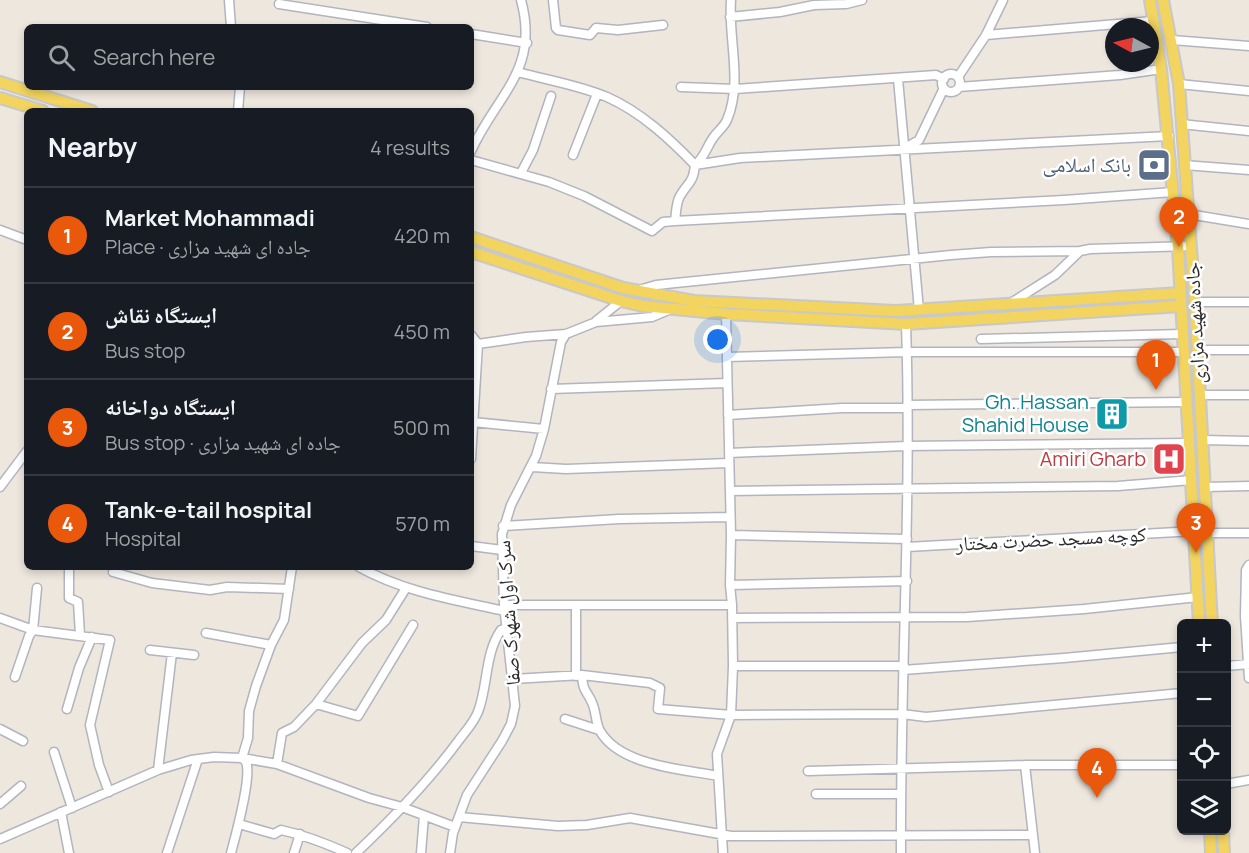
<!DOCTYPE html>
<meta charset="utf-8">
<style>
body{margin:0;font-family:Manrope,"Noto Naskh Arabic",sans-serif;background:#242831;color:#f1f3f6}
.controls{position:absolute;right:18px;bottom:18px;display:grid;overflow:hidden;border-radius:9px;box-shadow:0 3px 9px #0003}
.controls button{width:54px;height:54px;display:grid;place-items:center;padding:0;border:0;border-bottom:2px solid #363941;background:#171b24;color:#f1f3f6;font:30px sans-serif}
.compass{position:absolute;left:1105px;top:18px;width:54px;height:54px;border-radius:50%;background:#171b24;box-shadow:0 3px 9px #0003;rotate:277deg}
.you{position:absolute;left:718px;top:340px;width:21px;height:21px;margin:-15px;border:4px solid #fff;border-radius:50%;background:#1a73e8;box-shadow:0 0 0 9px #1a73e833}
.badge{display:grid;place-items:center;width:39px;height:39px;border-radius:50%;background:#ea580c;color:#fff;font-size:20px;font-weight:700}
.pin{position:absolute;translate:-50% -50px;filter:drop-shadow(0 2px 3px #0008)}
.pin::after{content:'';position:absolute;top:32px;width:21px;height:18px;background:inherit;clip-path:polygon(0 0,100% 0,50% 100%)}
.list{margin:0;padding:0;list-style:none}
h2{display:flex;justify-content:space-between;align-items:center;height:78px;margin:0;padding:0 24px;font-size:26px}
h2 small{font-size:20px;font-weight:400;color:#9ea1a6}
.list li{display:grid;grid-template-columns:39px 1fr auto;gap:18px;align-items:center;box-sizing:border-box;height:96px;padding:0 24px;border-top:2px solid #363941}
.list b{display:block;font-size:22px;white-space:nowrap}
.list p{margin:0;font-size:20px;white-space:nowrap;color:#9ea1a6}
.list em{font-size:20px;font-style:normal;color:#9ea1a6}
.icon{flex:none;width:33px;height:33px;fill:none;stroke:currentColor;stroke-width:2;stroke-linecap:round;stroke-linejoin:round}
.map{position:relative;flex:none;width:1249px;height:853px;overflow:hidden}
.search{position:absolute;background:#171b24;box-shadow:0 3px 9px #0003;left:24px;top:24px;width:450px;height:66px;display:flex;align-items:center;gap:15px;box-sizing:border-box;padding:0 21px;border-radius:9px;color:#9ea1a6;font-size:22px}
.panel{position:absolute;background:#171b24;box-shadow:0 3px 9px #0003;left:24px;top:108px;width:450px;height:462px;border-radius:9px}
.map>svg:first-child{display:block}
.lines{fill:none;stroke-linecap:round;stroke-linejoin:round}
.minor-casing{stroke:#b2b4bf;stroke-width:11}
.major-casing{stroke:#c8c8c8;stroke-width:14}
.minor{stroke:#fff;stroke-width:8}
.major{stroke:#f2d45e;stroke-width:10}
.labels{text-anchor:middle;stroke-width:5;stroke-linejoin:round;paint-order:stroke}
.service-label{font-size:20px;fill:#4e5e75;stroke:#fff;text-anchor:end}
.street-label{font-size:20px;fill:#2c2c2c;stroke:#fff}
.culture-label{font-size:20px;fill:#0d838f;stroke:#fff;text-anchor:end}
.health-label{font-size:20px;fill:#be3a42;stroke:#fff;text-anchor:end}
</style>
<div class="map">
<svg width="1249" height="853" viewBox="0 0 1249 853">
<rect width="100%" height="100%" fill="#ede7de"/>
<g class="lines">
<defs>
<path id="minor" d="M229,0L231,27
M553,0L556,28L558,30L590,35L596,28L618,30L663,25
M279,4L427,27
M730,17L780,12L814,5L846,4L862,0
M471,34L527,43
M986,35L1153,21
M1172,40L1249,46
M518,72C547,80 579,85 607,97C641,112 670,139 695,165
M942 83a9 9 0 1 1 18 0a9 9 0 1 1-18 0Z
M958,77L986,35L1003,0
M898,79L919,310
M1179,84L1249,91
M681,87L735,89L936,75L944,79
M959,87L1120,75L1161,69
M238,111L240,87
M1181,124L1249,131
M907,147L919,140L944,88
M471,151C497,94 540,70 521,0
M573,155L597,94
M471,160L549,182L584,196L652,231L663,222L675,221L1064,200L1173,192
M695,165L740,158L1169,136
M1184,165L1249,170
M521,173L533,150L551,96
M1188,214L1249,224
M675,221C676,213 676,203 680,196C688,182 693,184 695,165C705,157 706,148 713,138C717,132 724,127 727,120C743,82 728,39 731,0
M0,230L27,240
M639,290L656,285L951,255L991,252L1080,251
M1195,302H1249
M1011,303L1055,275L1080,251L1090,249L1191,246
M596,321L621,301
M471,335L478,344L471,459
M981,339L1182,334
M478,344L526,337L566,334L596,322L652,317L671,309
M1197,350H1249
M727,357L906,352H1184
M551,389L727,383
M1200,395H1249
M907,405L1187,402
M728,415L842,408H907
M473,422L544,429
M1202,440L1249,441
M729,453L906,446L1190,443
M532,467L566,469L729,463
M0,487L27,451
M1205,487L1249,486
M730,491L1118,486L1192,480
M503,526L619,519L730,517
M1208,533H1249
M731,535L907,539
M471,546L502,550
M907,547L1195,531
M1249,565L1246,570L1245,616L1249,678
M359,567C404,592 455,600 504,611
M69,570V598L78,602L80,635
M113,572L152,583L210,590L227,587L289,589
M730,585L907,581
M504,605H732
M576,605V676
M0,618L33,630L110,640L90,725L99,765L109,792
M732,618L967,617L1084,609L1198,597
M206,633L271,645
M150,650L194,655
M733,666H904
M1226,666L1249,664
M903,670L1064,658L1182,647
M582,675C583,694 588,691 593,705C596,713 596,724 600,731C620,766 683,769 718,776
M15,677L29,636L33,630L37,588
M513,679L582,675L650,683L660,688L658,709L731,715L902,714L926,717L1182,693
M316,704L358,716L413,625
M67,709L79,668L92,637
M565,719L599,730
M0,729L23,741
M54,752L72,808
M277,764L282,733L294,727L316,704L362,643L386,620L406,588
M1025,765L1035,853
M158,770L172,653
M808,771L1025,765H1182
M1226,784L1249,780
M816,794H901
M0,804L21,786
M61,812L69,853
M459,817L558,826L587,825L630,818L731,836L1032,835
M239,824L274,834L281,830C304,835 325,843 347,853
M0,839L158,770L191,760L214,757L242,758L277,764L369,798L402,807L455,827
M167,853L198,759
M231,853C236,834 250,784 247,766C247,761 245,761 242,758L248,738L249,711L256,686L271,645L284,620L292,567
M294,853L300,834
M356,853C393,818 429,781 459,740C466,731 476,720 479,709C488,683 485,653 501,630L507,628
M421,853L424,816
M450,853L453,833L467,795L502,741L511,724L515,706L504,605L502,534L511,505L536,456L544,429L561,342L566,334
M723,853L717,754L731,715L733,666L732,605L730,585L731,535L726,314
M901,853C900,677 912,500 906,324"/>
<path id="major" d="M1150,0L1161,69L1178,247L1199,624
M1163,0L1179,84L1195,302L1212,624
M0,82L92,111
M0,98L43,111
M471,237L623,288L694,301L896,311L1180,293
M471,252L621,301L643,306L726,314L906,324L1181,306
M1210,830L1211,853
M1223,830L1224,853"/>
</defs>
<use href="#minor" class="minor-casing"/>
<use href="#major" class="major-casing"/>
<use href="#minor" class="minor"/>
<use href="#major" class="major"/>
</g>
<defs>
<symbol id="bank-square" viewBox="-11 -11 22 22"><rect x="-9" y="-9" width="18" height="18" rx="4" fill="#5c6f8a" stroke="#fff"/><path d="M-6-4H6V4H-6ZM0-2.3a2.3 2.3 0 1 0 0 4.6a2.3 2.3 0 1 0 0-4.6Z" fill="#fff"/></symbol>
<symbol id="building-square" viewBox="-11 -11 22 22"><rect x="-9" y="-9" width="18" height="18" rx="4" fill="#0f9aa8" stroke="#fff"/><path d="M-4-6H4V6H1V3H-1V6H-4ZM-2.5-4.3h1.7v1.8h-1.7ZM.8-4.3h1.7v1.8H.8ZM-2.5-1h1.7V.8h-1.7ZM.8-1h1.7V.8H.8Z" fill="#fff"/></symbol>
<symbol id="hospital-square" viewBox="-11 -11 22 22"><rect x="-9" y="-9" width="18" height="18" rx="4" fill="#e0444e" stroke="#fff"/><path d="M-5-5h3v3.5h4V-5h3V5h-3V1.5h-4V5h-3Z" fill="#fff"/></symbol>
</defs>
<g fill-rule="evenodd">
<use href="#bank-square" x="1135" y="146" width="38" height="38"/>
<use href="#building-square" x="1093" y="395" width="38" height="38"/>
<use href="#hospital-square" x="1150" y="440" width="38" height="38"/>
</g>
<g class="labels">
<g class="service-label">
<text x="1131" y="172">بانک اسلامی</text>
</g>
<g class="street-label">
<text transform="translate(1195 323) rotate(-93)" y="7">جاده شهید مزاری</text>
<text transform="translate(1051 539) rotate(-3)" y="7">کوچه مسجد حضرت مختار</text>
<text transform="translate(508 613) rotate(-94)" y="7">سرک اول شهرک صفا</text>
</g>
<g class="culture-label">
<text x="1089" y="409">Gh. Hassan<tspan x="1089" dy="23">Shahid House</tspan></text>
</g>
<g class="health-label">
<text x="1146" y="466">Amiri Gharb</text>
</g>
</g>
</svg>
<div class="controls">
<button>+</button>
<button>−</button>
<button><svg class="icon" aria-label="locate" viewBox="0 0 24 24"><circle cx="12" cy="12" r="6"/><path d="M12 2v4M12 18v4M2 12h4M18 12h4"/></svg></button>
<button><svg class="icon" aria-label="layers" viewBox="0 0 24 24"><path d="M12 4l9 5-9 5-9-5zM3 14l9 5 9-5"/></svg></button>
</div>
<svg class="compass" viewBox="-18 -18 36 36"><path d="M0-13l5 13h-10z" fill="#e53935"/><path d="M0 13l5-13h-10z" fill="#9ea1a6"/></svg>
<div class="you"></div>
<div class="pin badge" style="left:1156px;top:390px">1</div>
<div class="pin badge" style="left:1179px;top:247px">2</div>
<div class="pin badge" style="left:1196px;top:553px">3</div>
<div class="pin badge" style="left:1097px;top:798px">4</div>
<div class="search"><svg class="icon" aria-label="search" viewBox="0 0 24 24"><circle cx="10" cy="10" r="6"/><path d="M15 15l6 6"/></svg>Search here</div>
<section class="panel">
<h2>Nearby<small>4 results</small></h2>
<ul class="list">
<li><span class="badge">1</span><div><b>Market Mohammadi</b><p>Place · جاده ای شهید مزاری</p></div><em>420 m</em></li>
<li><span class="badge">2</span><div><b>ایستگاه نقاش</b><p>Bus stop</p></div><em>450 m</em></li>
<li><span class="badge">3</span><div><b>ایستگاه دواخانه</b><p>Bus stop · جاده ای شهید مزاری</p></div><em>500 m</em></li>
<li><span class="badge">4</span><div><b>Tank-e-tail hospital</b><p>Hospital</p></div><em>570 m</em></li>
</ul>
</section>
</div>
